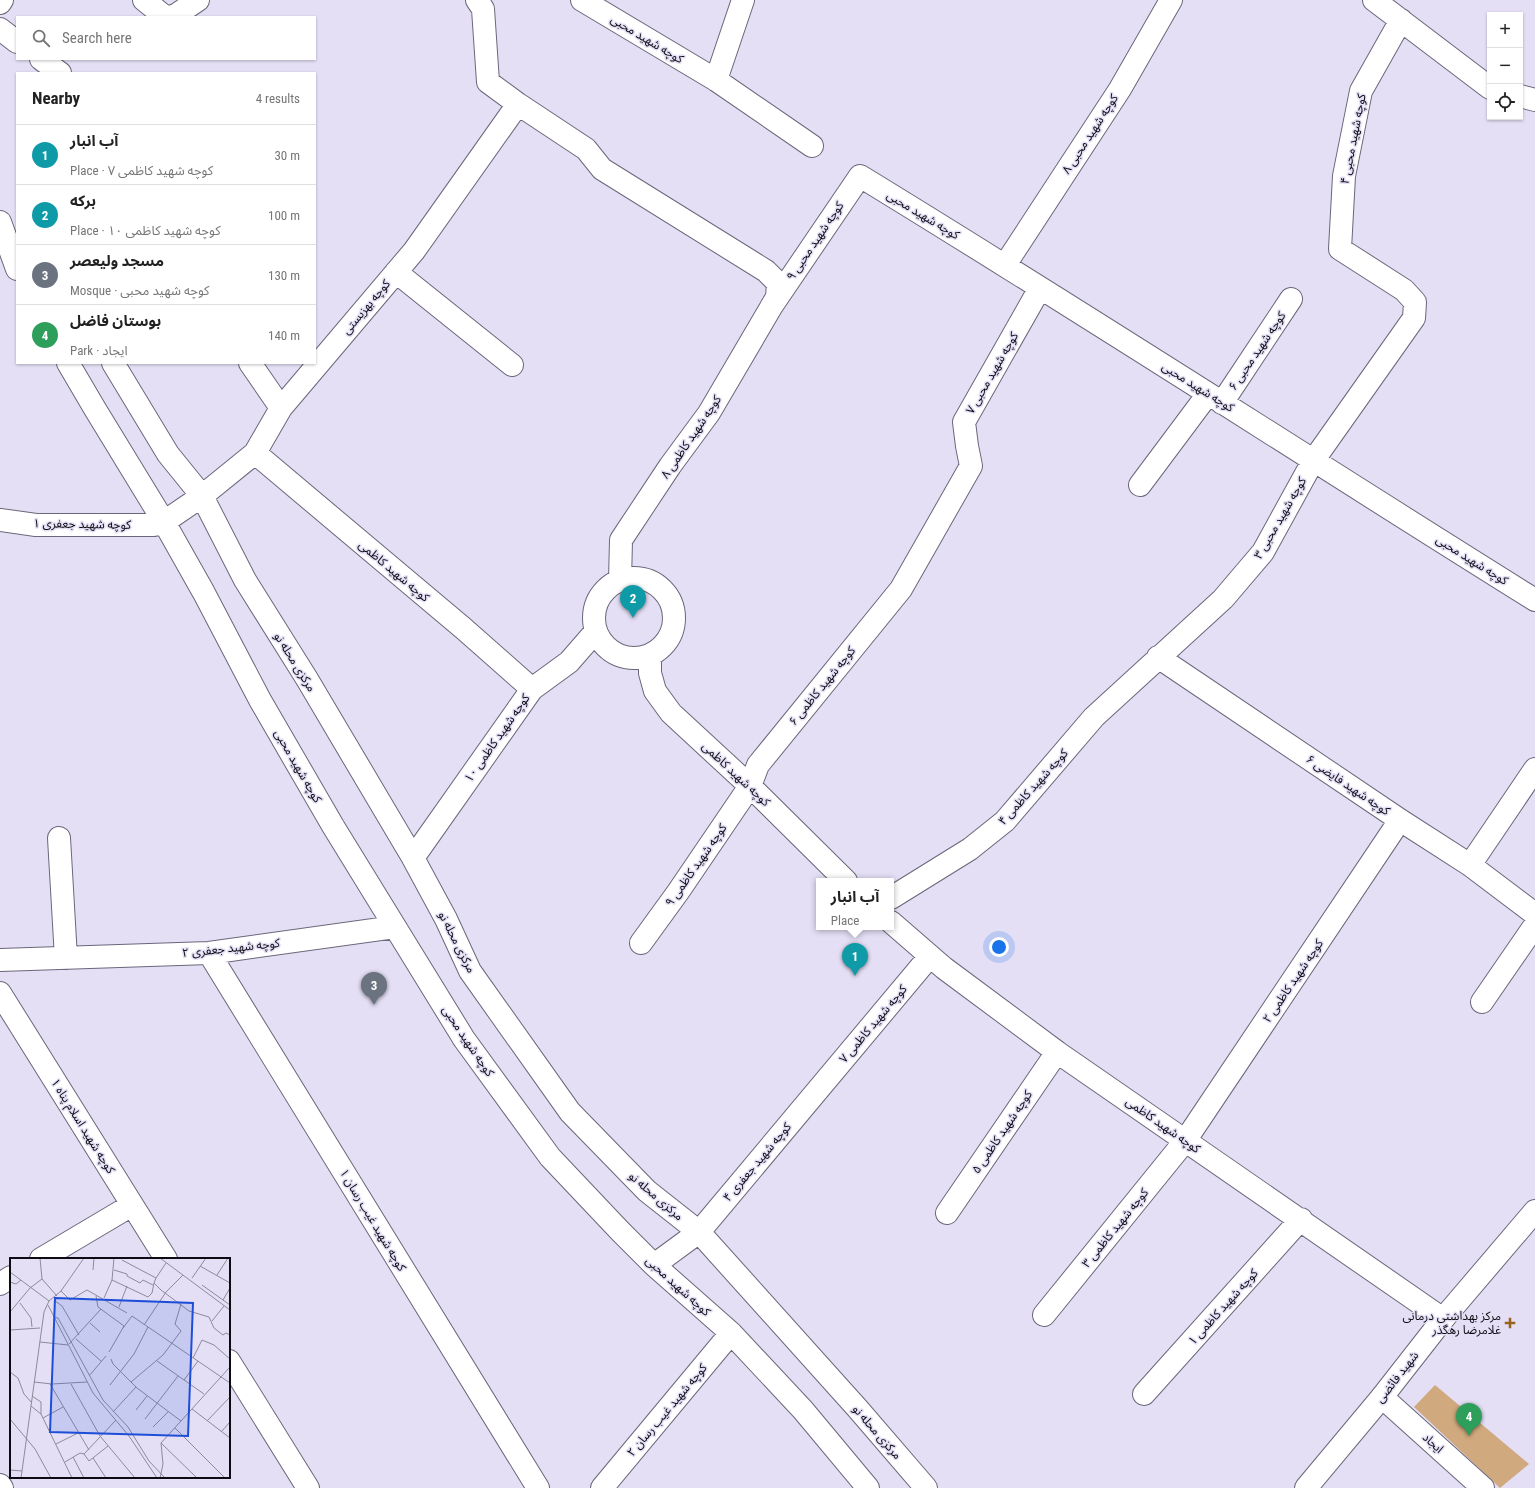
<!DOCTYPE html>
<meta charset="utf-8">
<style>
body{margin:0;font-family:"Roboto Condensed","Noto Sans Arabic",sans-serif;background:#f6f6f6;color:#222}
.controls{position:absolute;right:12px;top:12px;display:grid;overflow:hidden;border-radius:0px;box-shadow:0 1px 3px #0004}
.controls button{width:36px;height:36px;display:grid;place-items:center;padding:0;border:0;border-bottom:1px solid #e0e0e0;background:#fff;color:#222;font:20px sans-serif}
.you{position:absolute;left:999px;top:947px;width:14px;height:14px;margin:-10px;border:3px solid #fff;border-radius:50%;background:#1a73e8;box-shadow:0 0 0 6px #1a73e833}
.badge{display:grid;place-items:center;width:26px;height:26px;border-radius:50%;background:#1a73e8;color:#fff;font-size:13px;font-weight:700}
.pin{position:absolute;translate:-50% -33px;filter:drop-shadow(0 1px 2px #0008)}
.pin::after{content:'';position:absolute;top:21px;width:14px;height:12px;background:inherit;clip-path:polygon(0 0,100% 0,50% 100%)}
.popup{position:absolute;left:816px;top:878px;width:78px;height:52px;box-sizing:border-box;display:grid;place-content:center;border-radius:0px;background:#fff;filter:drop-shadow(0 1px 3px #0005);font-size:13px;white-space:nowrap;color:#767676}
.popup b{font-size:15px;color:#222}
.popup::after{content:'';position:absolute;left:50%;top:100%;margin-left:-8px;border:8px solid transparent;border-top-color:#fff}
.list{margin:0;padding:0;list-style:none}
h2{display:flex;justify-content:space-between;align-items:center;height:52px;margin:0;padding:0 16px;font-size:17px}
h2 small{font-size:13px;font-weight:400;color:#767676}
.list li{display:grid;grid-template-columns:26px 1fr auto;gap:12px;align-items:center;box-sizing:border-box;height:60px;padding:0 16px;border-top:1px solid #e0e0e0}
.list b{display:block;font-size:15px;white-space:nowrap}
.list p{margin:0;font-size:13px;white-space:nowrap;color:#767676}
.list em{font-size:13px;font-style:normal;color:#767676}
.icon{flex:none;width:22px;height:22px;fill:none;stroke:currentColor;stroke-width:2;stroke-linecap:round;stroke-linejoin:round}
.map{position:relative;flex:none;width:1535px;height:1488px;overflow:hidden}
.search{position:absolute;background:#fff;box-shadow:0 1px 3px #0004;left:16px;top:16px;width:300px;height:44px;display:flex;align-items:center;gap:10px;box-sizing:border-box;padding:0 14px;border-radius:0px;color:#767676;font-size:15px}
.panel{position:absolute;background:#fff;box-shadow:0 1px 3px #0004;left:16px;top:72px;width:300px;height:292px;border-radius:0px}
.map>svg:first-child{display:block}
.green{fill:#d0a97e}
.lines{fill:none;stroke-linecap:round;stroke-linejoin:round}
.minor-casing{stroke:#6b677a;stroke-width:24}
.major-casing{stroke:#6b677a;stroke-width:24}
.minor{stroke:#fff;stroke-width:22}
.major{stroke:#fff;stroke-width:22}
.poi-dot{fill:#98631a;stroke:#e4dff5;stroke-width:1.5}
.labels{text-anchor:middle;stroke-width:3;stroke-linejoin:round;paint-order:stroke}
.street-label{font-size:12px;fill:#0c0a12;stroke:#e4dff5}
.poi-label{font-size:12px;fill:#0c0a12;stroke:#e4dff5;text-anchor:end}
.inset-road{fill:none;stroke:#8e8a9a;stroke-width:1}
.view{fill:#1d4ed8;fill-opacity:0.15;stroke:#1d4ed8;stroke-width:2}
.inset-edge{fill:none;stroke:#0c0a12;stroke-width:2}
</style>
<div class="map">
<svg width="1535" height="1488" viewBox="0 0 1535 1488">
<rect width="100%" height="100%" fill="#e4dff5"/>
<path class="green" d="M1435,1385L1529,1464L1500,1488L1414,1407Z"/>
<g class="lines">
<defs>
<path id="minor" d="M144,0L164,16L171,17
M477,0L483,9L488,82L518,104L586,149L602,169L766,271L778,283L777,297L709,413L670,466L621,540L620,581
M582,0L716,80L812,146
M1374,0L1490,88
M173,17L198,0
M0,29L17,42
M41,59L60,73
M716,80L743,0
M1520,96L1535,100
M0,222L17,269
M1005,265L1120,89L1171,0
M396,272L512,365
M771,307L860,176C1086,314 1309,459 1535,600
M68,363L95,409L164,522L204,593L260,700L333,826L464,1039L550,1157L620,1231L654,1265L731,1333L803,1410L868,1488
M113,363L168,454L202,496L245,580L307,679L413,858L446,919L470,971L570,1112L647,1191L699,1232L858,1409L926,1488
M250,363L281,408
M1222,403L1291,299
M255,453L463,628L532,689
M1140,485L1208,394
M0,520L36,525H154L164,522L202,496L255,453L281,408L414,251L518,104
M594 618a40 40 0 1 1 80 0a40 40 0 1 1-80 0Z
M650,655V673L655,691L671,713L750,786L846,881
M1158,657L1400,820L1470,865L1535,914
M59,838L66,958
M413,858L532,689L569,662L596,631
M1470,865L1535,769
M891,898L970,849L1005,821L1094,717L1223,599L1263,552L1313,461L1414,318L1415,302L1404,290L1340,249L1344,176L1361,91L1401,20
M891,922L944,968L1057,1052L1443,1319
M641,943L678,892L750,786L758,765L901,589L971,466L967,446L964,422L1040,288
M209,953L538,1488
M0,960L209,953L395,927
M0,993L166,1259
M1482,1002L1535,925
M947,1213L1057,1052
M41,1259L132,1205
M654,1265L699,1232L930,956
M0,1284L11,1277
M1044,1315L1185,1141L1400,820
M229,1361L308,1488
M1144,1394L1301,1219
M1382,1397L1483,1488
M0,1485L2,1488
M602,1488L731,1333"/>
<path id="major" d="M0,3L2,0
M1306,1488L1382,1397L1443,1319L1535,1211"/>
</defs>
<use href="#minor" class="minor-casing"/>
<use href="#major" class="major-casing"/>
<use href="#minor" class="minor"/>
<use href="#major" class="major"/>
</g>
<path class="poi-dot" d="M1508 1317h4v4h4v4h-4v4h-4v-4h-4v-4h4z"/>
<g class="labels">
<g class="street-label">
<text transform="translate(647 39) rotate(31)" y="4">کوچه شهید محبی</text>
<text transform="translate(1090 134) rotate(-57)" y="4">کوچه شهید محبی ۸</text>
<text transform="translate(1353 139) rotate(-79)" y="4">کوچه شهید محبی ۴</text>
<text transform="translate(923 215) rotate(31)" y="4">کوچه شهید محبی</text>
<text transform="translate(815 241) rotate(-56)" y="4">کوچه شهید محبی ۹</text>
<text transform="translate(366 307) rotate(-50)" y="4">کوچه بهزیستی</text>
<text transform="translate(1257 351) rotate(-56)" y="4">کوچه شهید محبی ۶</text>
<text transform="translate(992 373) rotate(-60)" y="4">کوچه شهید محبی ۷</text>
<text transform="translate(1198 387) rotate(32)" y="4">کوچه شهید محبی</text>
<text transform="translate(691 437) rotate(-56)" y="4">کوچه شهید کاظمی ۸</text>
<text transform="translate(1280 518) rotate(-60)" y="4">کوچه شهید محبی ۳</text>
<text transform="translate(82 524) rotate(1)" y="4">کوچه شهید جعفری ۱</text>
<text transform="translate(1472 560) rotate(32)" y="4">کوچه شهید محبی</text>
<text transform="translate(394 571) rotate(40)" y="4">کوچه شهید کاظمی</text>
<text transform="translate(295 662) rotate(58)" y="4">مرکزی محله نو</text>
<text transform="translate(822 686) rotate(-51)" y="4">کوچه شهید کاظمی ۶</text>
<text transform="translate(497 738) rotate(-55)" y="4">کوچه شهید کاظمی ۱۰</text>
<text transform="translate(298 766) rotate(60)" y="4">کوچه شهید محبی</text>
<text transform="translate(736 774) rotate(43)" y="4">کوچه شهید کاظمی</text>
<text transform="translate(1348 785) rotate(34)" y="4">کوچه شهید فایضی ۶</text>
<text transform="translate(1033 787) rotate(-48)" y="4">کوچه شهید کاظمی ۴</text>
<text transform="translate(696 865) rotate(-55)" y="4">کوچه شهید کاظمی ۹</text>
<text transform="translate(457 942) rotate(63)" y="4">مرکزی محله نو</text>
<text transform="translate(231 948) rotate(-6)" y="4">کوچه شهید جعفری ۲</text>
<text transform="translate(1293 981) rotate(-56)" y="4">کوچه شهید کاظمی ۲</text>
<text transform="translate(873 1024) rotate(-50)" y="4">کوچه شهید کاظمی ۷</text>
<text transform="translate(468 1041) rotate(56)" y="4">کوچه شهید محبی</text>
<text transform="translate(1163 1125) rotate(35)" y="4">کوچه شهید کاظمی</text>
<text transform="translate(83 1126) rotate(58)" y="4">کوچه شهید اسلام پناه ۱</text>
<text transform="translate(1002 1132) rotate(-56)" y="4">کوچه شهید کاظمی ۵</text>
<text transform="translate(757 1162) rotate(-50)" y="4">کوچه شهید جعفری ۴</text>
<text transform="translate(656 1196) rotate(41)" y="4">مرکزی محله نو</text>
<text transform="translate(373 1220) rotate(59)" y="4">کوچه شهید غیب رسان ۱</text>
<text transform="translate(1115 1228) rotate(-51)" y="4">کوچه شهید کاظمی ۳</text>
<text transform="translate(678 1286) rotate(42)" y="4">کوچه شهید محبی</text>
<text transform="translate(1223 1307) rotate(-48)" y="4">کوچه شهید کاظمی ۱</text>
<text transform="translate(1397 1377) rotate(-52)" y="4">شهید فائضی</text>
<text transform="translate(667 1410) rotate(-50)" y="4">کوچه شهید غیب رسان ۲</text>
<text transform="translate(877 1432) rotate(49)" y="4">مرکزی محله نو</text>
<text transform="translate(1433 1443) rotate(42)" y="4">ایجاد</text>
</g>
<g class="poi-label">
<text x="1501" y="1320">مرکز بهداشتی درمانی<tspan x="1501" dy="14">غلامرضا رهگذر</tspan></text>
</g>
</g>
<g transform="translate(10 1258)">
<rect width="220" height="220" fill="#e4dff5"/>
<path class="inset-road" d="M30,0L32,21L47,38M150,0L220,52M112,2L146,20L144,25L151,32L179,53L199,59L204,70L213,77L216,75L220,77M190,8L220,25M83,12L84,0M104,12L117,16V18L130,25L133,22L143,27M0,14L39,43M207,17L218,0M146,20L156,5M182,20L196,0M102,22L138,39L142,35L144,25M0,24L6,26L11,22M192,27L220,47M51,33L60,42L77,32L117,55M86,38L88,49L114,68L99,94M94,40L102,22L104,0M44,42L52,48L69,77M213,42L220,30M10,45L21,60L22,69M38,47L83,135L119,178L147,220M109,49L117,28M0,54L20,30L32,21M44,59L48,60L93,142L118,169L139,203L155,220M202,63L214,48M80,65L90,74M134,67L156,34L173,17M113,70L122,58L220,125M0,72L30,70M66,81L91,103M30,84L58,87M59,86L91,51M183,100L192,82L204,87L220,101M101,101L103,106L127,130L171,163M147,103L194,136M0,114L8,120L14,136L22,145M79,118L96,98M174,122L188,103M24,124L42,126L77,124M121,124L153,97L171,73L165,66L171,46M40,126L79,192M61,126L90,178L125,220M100,127L124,96L138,69M22,138L31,144V156M21,148L31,156L62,220M182,151L220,180M126,152L137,138M103,154L126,129M33,160L53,149M0,161L25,191L41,220M135,161L168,118M197,163L220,139M143,169L158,154M165,170L215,220M211,174L220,164M151,185L187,220M46,186L68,175M98,188L79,203L74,196L106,162M63,199L74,220M83,200L96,220M55,204L70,195L74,196M0,212L12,213L11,220M12,213L34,54L39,43L51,33L74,0M150,220L153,206L151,185L220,109"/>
<path class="view" d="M45,40L183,45L178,178L40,174Z"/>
<rect width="220" height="220" class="inset-edge"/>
</g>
</svg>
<div class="controls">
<button>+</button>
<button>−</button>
<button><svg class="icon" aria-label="locate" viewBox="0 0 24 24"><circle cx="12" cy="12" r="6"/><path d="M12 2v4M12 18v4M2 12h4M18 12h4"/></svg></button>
</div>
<div class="you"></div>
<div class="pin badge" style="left:855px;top:976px;background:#0f9aa8">1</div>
<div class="popup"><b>آب انبار</b>Place</div>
<div class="pin badge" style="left:633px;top:618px;background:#0f9aa8">2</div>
<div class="pin badge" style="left:374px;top:1005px;background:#6b7280">3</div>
<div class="pin badge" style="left:1469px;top:1436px;background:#2e9e5b">4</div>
<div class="search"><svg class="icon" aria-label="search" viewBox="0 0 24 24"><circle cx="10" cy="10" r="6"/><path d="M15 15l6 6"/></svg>Search here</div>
<section class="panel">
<h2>Nearby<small>4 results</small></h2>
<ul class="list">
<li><span class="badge" style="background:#0f9aa8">1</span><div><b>آب انبار</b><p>Place · کوچه شهید کاظمی ۷</p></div><em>30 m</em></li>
<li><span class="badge" style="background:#0f9aa8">2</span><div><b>برکه</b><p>Place · کوچه شهید کاظمی ۱۰</p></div><em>100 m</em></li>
<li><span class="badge" style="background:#6b7280">3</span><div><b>مسجد ولیعصر</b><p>Mosque · کوچه شهید محبی</p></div><em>130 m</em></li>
<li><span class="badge" style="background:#2e9e5b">4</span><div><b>بوستان فاضل</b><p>Park · ایجاد</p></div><em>140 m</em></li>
</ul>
</section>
</div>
